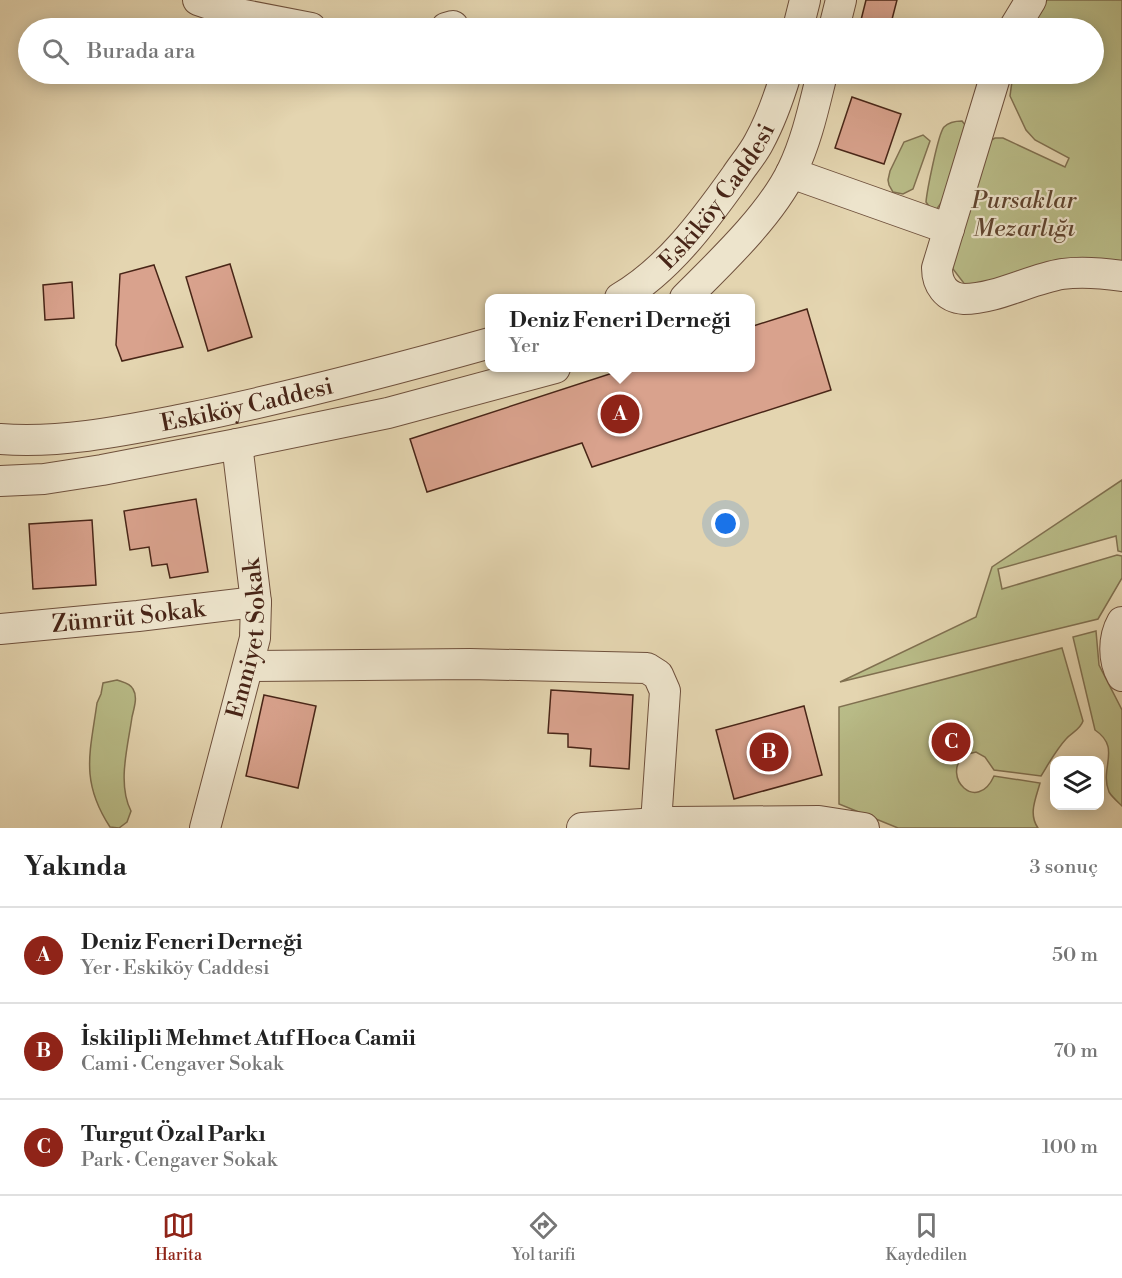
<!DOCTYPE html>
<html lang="tr">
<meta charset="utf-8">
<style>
body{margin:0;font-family:"Libre Bodoni",serif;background:#f6f6f6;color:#222}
.controls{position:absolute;right:18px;bottom:18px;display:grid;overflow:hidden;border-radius:12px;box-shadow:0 3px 15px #0003}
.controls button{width:54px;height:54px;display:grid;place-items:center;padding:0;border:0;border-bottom:2px solid #e0e0e0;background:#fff;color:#222;font:30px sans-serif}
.you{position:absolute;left:726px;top:524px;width:21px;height:21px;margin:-15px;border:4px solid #fff;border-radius:50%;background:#1a73e8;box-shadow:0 0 0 9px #1a73e833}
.badge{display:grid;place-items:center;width:39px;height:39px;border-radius:50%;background:#8f2418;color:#fff;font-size:20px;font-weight:700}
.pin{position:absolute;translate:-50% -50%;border:3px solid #fff;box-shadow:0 2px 6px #0006}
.popup{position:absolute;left:485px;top:294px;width:270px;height:78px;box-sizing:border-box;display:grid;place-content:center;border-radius:12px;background:#fff;filter:drop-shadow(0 2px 4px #0005);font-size:20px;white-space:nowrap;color:#767676}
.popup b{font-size:22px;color:#222}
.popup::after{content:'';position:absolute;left:50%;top:100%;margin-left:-12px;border:12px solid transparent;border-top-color:#fff}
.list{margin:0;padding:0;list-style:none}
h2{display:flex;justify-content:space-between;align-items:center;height:78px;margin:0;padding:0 24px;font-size:26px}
h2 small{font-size:20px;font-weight:400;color:#767676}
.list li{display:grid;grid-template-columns:39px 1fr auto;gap:18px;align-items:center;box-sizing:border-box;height:96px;padding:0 24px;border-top:2px solid #e0e0e0}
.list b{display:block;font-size:22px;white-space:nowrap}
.list p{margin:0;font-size:20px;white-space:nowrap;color:#767676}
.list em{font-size:20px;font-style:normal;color:#767676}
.icon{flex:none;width:33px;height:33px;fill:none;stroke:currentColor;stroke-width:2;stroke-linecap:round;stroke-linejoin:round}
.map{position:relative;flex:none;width:1122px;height:828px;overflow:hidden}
.search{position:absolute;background:#fff;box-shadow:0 3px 15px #0003;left:18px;right:18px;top:18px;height:66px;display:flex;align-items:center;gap:15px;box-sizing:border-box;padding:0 21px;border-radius:33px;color:#767676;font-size:22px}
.sheet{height:366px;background:#fff}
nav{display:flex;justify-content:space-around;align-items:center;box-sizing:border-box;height:84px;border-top:2px solid #e0e0e0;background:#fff;font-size:16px;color:#767676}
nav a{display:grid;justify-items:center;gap:3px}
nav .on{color:#8f2418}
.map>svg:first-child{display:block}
.green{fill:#b9bc88;stroke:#807050;stroke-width:1.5}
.building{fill:#d9a28d;stroke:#482517;stroke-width:1.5}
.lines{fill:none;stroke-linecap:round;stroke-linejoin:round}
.minor-casing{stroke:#6f513d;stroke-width:32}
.minor{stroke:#ede4cc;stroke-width:30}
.labels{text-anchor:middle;stroke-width:4.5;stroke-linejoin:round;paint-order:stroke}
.street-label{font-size:24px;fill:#482517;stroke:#ede4cc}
.park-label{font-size:24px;font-style:italic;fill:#5f432e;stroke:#ede4cc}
</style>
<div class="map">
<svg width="1122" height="828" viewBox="0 0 1122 828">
<rect width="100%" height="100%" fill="#e4d5b0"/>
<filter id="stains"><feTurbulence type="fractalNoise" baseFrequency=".00333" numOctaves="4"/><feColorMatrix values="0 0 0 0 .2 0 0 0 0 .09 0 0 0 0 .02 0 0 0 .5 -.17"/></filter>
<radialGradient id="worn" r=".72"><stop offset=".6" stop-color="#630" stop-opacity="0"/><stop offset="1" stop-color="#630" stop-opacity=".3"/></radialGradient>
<path class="green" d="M1047,0H1122V264L966,286L953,269L951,259L986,143L995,138H1003L1065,167L1069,158L1035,140L1026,130L1010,96L1013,74H1094V28H1031Z
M962,121L966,126L946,196L936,210L931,209L926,202C927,191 938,134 944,127C949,122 955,121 962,121Z
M923,135L930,141L913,189L903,194L893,192L889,185L888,180L890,171L904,142Z
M1122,480V552L1118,551L1116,536L998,569L1002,589L1117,555L1122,556V578L1098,619L840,682L976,617L992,567Z
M1096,631L1099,665L1122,710V806C1118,802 1112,797 1109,792C1099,768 1122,748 1095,730L1073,637Z
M1062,648L1083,721C1080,730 1072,732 1066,739C1056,750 1049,763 1041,776L994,770L985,757L976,752L964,755C941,777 977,814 994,776L1040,783C1036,798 1028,814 1038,828H898L839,804V707Z
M117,680C122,682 130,683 133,689C138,697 134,708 132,717C128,746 117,784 131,811L127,822L119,828L110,827C80,781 90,753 97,703L101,694L103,683Z"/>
<path class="building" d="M866,0H897L890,27L861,20Z
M852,97L901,114L884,164L835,148Z
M230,264L252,337L208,351L186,277Z
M154,265L183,347L122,361L116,345L120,274Z
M72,282L74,318L45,320L43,285Z
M807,309L831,390L592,467L582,443L427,492L410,439L628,368H750V327Z
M196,499L208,572L170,578L167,564L152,566L149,547L130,550L124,511Z
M92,520L96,585L33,589L29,524Z
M551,690L633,695L629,769L590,766L591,749L568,747V734L548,733Z
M264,695L316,706L298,788L246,776Z
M804,706L822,775L734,799L716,730Z"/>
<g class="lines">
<defs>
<g id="minor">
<path d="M198,0L239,14L311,28"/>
<path d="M446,28L453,26"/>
<path d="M798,28L805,0"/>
<path d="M834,28L841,0"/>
<path d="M1014,28L1031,0"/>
<path d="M996,74L937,268C937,284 946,298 964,299C996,299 1031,279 1062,274C1083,271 1102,273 1122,276"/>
<path d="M791,173L949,229"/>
<path id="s1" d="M620,298C668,270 704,221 736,176C743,165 753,154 759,142C771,120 779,97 786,74"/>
<path d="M685,298C720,263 770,216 792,171C807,140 814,106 822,74"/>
<path id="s2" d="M0,439C63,444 127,430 189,418C290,397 390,371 490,343"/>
<path d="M0,481L44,479L102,470L237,444L388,413L555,368"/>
<path d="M1122,622C1113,638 1113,660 1122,676"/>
<path id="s3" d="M0,629L138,616L256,602"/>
<path d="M249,666L470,664L647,668L658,675L665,691L656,823"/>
<path id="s4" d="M205,828L255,638L256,602L237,444"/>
<path d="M582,828L672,822L819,821L864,828"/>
</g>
</defs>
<use href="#minor" class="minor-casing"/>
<use href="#minor" class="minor"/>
</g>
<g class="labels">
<g class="street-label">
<text dy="8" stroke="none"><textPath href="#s1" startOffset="142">Eskiköy Caddesi</textPath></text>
<text dy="8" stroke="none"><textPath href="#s2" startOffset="250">Eskiköy Caddesi</textPath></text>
<text dy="8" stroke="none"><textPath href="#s3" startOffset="129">Zümrüt Sokak</textPath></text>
<text dy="8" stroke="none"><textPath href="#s4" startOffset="195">Emniyet Sokak</textPath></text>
</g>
<g class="park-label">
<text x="1024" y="208">Pursaklar<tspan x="1024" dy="28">Mezarlığı</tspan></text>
</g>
</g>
<rect width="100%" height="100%" filter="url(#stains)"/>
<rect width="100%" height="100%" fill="url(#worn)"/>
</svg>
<div class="controls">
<button><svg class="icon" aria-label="layers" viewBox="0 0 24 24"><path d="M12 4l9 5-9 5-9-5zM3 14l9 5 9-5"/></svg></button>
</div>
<div class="you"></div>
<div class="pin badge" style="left:620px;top:414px">A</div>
<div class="popup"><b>Deniz Feneri Derneği</b>Yer</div>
<div class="pin badge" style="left:769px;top:752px">B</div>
<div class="pin badge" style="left:951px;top:742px">C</div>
<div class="search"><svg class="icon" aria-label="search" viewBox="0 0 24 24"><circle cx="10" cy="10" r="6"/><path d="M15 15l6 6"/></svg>Burada ara</div>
</div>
<section class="sheet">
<h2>Yakında<small>3 sonuç</small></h2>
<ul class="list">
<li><span class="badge">A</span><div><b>Deniz Feneri Derneği</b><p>Yer · Eskiköy Caddesi</p></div><em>50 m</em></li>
<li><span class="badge">B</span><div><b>İskilipli Mehmet Atıf Hoca Camii</b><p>Cami · Cengaver Sokak</p></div><em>70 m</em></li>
<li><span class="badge">C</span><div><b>Turgut Özal Parkı</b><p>Park · Cengaver Sokak</p></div><em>100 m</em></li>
</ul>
</section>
<nav>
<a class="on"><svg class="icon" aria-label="map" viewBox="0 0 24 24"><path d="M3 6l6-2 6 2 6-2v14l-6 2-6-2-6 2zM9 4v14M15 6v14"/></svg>Harita</a>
<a><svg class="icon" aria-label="directions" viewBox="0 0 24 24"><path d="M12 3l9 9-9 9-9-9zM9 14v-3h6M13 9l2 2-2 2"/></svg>Yol tarifi</a>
<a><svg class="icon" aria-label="saved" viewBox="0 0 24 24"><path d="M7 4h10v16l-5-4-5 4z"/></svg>Kaydedilen</a>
</nav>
